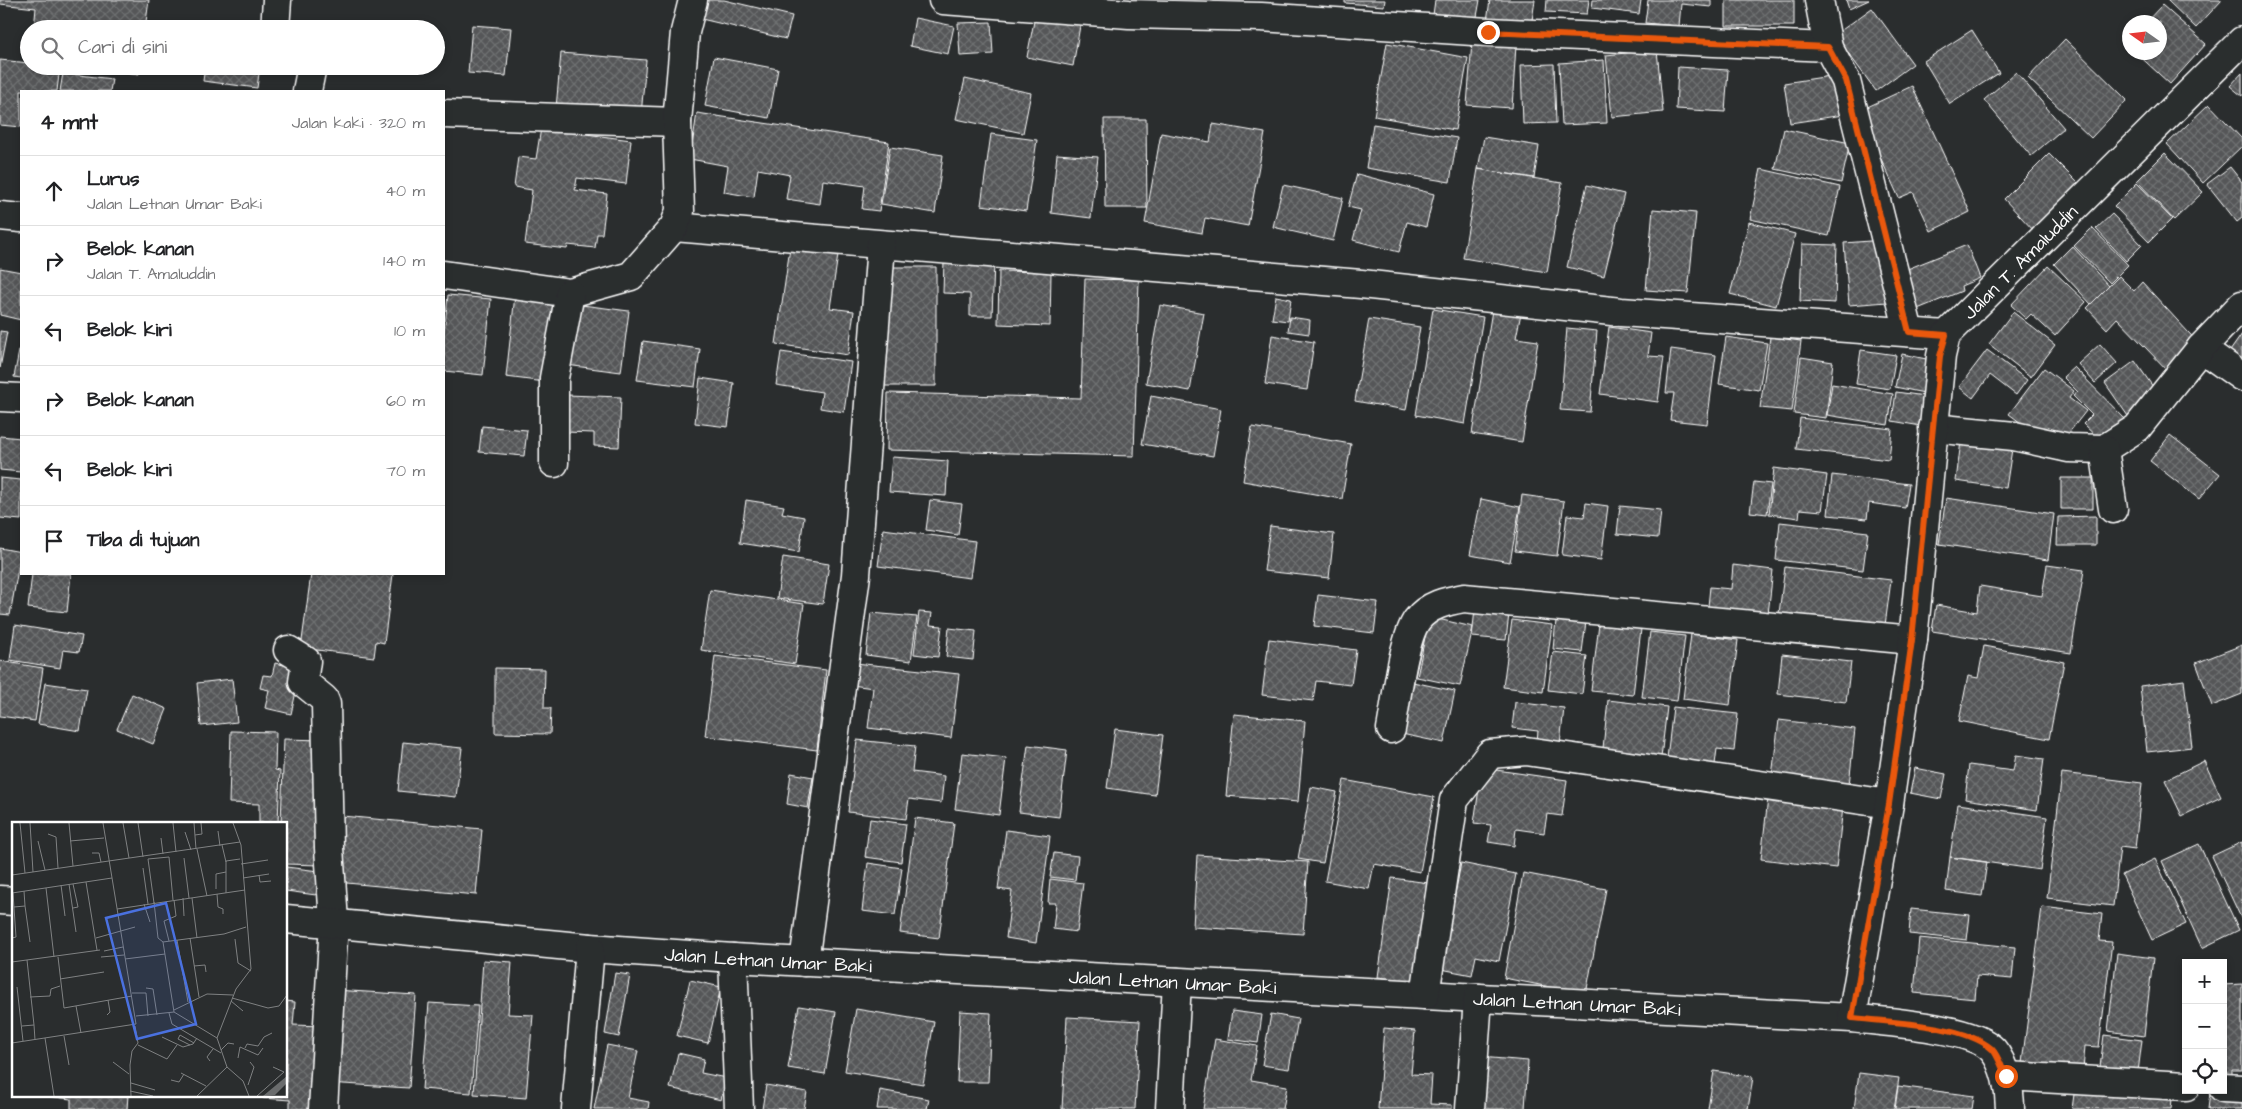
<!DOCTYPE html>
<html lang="id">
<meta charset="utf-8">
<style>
body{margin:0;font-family:"Architects Daughter",sans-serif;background:#f6f6f6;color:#202124}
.controls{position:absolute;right:15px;bottom:15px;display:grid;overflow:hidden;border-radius:0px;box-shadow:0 2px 8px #0003}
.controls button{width:45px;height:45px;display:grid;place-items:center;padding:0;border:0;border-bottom:1px solid #e0e0e0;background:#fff;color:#202124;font:25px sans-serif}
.compass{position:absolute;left:2122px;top:15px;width:45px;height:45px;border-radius:50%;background:#fff;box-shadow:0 2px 8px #0003;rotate:284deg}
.stop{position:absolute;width:15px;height:15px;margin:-11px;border:4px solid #ea580c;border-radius:50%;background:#fff}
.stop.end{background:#ea580c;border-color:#fff;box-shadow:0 1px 5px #0008}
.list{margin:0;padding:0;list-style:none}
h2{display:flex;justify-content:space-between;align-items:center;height:65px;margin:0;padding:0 20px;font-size:21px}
h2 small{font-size:16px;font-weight:400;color:#757577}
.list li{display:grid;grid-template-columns:32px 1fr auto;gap:15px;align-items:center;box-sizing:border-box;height:70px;padding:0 20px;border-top:1px solid #e0e0e0}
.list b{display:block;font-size:19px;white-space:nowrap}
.list p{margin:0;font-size:16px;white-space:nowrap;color:#757577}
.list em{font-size:16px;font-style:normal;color:#757577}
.icon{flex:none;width:28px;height:28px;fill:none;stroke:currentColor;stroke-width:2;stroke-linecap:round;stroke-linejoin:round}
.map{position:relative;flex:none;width:2242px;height:1109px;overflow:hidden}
.search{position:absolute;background:#fff;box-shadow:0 2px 8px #0003;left:20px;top:20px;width:425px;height:55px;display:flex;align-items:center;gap:12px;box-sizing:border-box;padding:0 18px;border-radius:28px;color:#757577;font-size:19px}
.panel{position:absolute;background:#fff;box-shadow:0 2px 8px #0003;left:20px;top:90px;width:425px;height:485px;border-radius:0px}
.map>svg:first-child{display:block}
.building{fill:url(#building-cross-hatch);stroke:#fff}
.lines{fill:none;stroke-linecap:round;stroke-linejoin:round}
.minor-casing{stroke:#fff;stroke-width:31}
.minor{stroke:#2a2d2e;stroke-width:28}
.route{stroke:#ea580c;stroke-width:6}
.labels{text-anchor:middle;stroke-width:4;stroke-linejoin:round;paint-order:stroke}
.street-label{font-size:19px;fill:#fff;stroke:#2a2d2e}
.inset-road{fill:none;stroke:#7f8182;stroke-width:1}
.view{fill:#4a71e0;fill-opacity:0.15;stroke:#4a71e0;stroke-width:2.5}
.inset-edge{fill:none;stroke:#fff;stroke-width:2.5}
</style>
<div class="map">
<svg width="2242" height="1109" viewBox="0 0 2242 1109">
<defs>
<pattern id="building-cross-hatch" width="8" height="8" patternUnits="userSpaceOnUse" patternTransform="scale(1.25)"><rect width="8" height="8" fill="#555758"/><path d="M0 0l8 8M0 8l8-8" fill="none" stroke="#6e7071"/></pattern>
</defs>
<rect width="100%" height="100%" fill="#2a2d2e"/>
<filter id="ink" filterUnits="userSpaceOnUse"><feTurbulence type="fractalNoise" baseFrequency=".02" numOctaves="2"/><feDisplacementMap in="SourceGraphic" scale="10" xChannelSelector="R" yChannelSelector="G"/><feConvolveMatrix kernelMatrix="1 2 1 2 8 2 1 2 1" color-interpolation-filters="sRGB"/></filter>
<g filter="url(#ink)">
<path class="building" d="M0,0H149L145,29H34L36,8L0,4Z
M697,0H724L792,16L786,39L693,17Z
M1345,0H1385L1384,6L1345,3Z
M1435,0H1480L1476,22L1433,15Z
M1490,0H1535L1531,27L1487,21Z
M1547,0H1589L1587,14L1546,12Z
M1593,0H1641L1639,14L1592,8Z
M1648,0H1711V7L1681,4L1679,26L1645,23Z
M1726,0H1794V26H1726Z
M1846,0H1869L1849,9Z
M2167,0H2222L2196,28Z
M2162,5L2206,44L2170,84L2135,52H2160V22H2146Z
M1872,8L1913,64L1876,91L1835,35Z
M1036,11L1081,20L1073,66L1027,57Z
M915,18L954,26L948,54L910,46Z
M991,22L993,54L960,56L958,23Z
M472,25L511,28L506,76L468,73Z
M1972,30L1999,73L1950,104L1924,61Z
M2065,39L2127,100L2091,138L2028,78Z
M1472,42L1516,45L1512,108L1467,105Z
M1387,43L1468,58L1455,130L1374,116Z
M1657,50L1663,112L1612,117L1606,55Z
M561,53L646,60L641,115L556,108Z
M714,57L778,69L769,118L705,106Z
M0,60L29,63V66H60L57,91H21V127L0,125Z
M1604,60L1607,123L1562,125L1559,63Z
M1554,64L1556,123L1523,124L1521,65Z
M78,66H140L139,74Z
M205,66H260L257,88L203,81Z
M1678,67L1728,70L1725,112L1676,109Z
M2016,72L2064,128L2031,156L1984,100Z
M63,73L112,79L110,91H60Z
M2242,73V96L2230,86Z
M1837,75L1843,115L1790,123L1784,83Z
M965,79L1031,93L1023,133L956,119Z
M1912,86L1970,212L1931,231L1913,192L1899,198L1859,111Z
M2209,104L2242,139V146L2203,183L2167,144Z
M697,113L889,142L879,211L862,209L865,186L823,180L820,204L786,199L790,175L758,169L754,197L724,192L728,166L690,159Z
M1104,119H1146L1147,208H1105Z
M1213,124L1265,133L1248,226L1205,218L1202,233L1145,223L1161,133L1210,142Z
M1373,124L1457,138L1450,182L1366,168Z
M541,128L631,140L626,184L577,178L575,190L607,194L602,234H597L595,248L568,245L567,249L525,244L532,190L514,187L518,157L536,159Z
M1784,129L1850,143L1841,183L1775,169Z
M991,134L1037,140L1026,211L981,205Z
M1484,137L1539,146L1534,178L1478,169Z
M890,147L943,155L935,213L881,204Z
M2165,153L2203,192L2174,220L2137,181Z
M1057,154L1098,157L1091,218L1051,213Z
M2049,154L2082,187L2036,233L2004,199Z
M2230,167L2242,182V218L2237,222L2207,184Z
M1478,169L1562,183L1547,272L1463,258Z
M1761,169L1840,187L1829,236L1750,219Z
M1357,174L1434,194L1426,227L1407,222L1399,252L1353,240L1361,210L1348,207Z
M2137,183L2172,219L2149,242L2114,206Z
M1283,185L1343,198L1333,241L1273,227Z
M1587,185L1624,194L1604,276L1567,267Z
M1653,209L1696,213L1688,293L1646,290Z
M2112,214L2142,245L2126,261L2096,229Z
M1749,222L1795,234L1776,306L1730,294Z
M2092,228L2128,265L2110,283L2074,246Z
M1883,240L1887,302L1849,305L1844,243Z
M1802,244L1837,245L1835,303L1800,301Z
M1967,245L1980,278L1961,286L1962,291L1915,310L1900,272Z
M2072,246L2109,286L2091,304L2054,264Z
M790,248L838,255L830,308L854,311L848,355L776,344Z
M944,261L994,262L992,316H970V294L943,293Z
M2048,266L2086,302L2055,336L2031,314L2026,319L2011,305Z
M882,267H936V386H881Z
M0,268L21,272V320L0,315Z
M999,271L1051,272L1050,326L998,324Z
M2119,276L2134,291L2142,282L2200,345L2171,374L2117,318L2107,329L2087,308Z
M1085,279L1139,280L1134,456L887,450L888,393L1081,398Z
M448,295L491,299L483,375L444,371V333Z
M515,295L562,300L553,383L506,377Z
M1276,296L1291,299L1288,321L1272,319Z
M574,304L629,311L621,372L566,365Z
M1493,304L1522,308L1516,338L1538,341L1522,442L1472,434Z
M1160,305L1204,313L1190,391L1146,383Z
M1433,309L1483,317L1465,424L1416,415Z
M2013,312L2055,345L2031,377L1989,344Z
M1290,317L1310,320L1309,334L1288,331Z
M1369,319L1420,327L1406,410L1355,401Z
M1609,327L1651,333L1648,356L1664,357L1658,402L1600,394Z
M1567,328L1597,331L1590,412L1560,410Z
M0,331L7,332L0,368Z
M2242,334V364L2228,354Z
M1272,335L1314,342L1307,390L1265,384Z
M1726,337L1767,343L1759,390L1719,384Z
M1770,337L1801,341L1792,411L1760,408Z
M21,341V378L14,377Z
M643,341L700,349L695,387L637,380Z
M2100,344L2117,363L2095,383L2078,364Z
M1671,349L1716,355L1707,424L1670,420L1674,393H1666Z
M1861,350L1896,355L1890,389L1856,384Z
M1987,350L2027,380L2016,395L1990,375L1973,398L1959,387Z
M781,352L851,362L844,412L820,408L822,392L776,385Z
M1902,354L1936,361L1929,394L1895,387Z
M1801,357L1833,362L1826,418L1794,414Z
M2135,361L2160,397L2130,419L2105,383Z
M2074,367L2127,421L2104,444L2083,424L2092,415L2073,396L2078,392L2063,377Z
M2044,368L2074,391L2069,398L2086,411L2060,444L2040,437L2009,414Z
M700,378L734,383L728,427L695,423Z
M1832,384L1893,394L1888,425L1827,415Z
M1896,392L1925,396L1921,426L1892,421Z
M567,395L621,397L619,447L594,446V433L565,432Z
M1151,396L1221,409L1213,456L1142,444Z
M1800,418L1892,429L1889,460L1796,449Z
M482,426L527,430L524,456L479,452Z
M1252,427L1351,444L1342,499L1243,481Z
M2170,435L2220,474L2199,499L2150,461Z
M0,436L21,438V472L0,470Z
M1961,441L2012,449L2006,488L1956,481Z
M892,457L948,461L946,496L889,492Z
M1774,468L1827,475L1822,511L1800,509L1799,518L1769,514Z
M1832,475L1909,484L1905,508L1869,503L1867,519L1828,515Z
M0,478L21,480V520L0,518Z
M2061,478H2093V509H2061Z
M1754,482L1771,484L1767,514L1750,512Z
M1522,495L1564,501L1557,556L1515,551Z
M1946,498L2054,514L2048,560L1939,544Z
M1481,499L1520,507L1510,562L1470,555Z
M746,500L784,506L782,513L804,517L799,552L740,543Z
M930,500L962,504L958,535L926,530Z
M1586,503L1608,506L1601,560L1562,555L1567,515L1584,517Z
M1620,506L1661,510L1658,538L1617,534Z
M2096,516V545H2057L2058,517Z
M1780,522L1868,532L1863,570L1776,560Z
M1270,526L1334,534L1329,578L1264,571Z
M883,529L975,541L970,578L878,566Z
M0,548L21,552L10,615L0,614Z
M783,557L829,564L823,604L777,598Z
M1733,565L1773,570L1767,623L1707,616L1710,587L1731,589Z
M2047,565L2084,570L2071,653L1932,631L1936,605L1977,612L1980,586L2042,596Z
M1785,567L1891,580L1884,633L1778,621Z
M32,574H71L67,612L28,608Z
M311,574H393L384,643L376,641L374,657L301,648Z
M710,590L804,604L795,664L701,650Z
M1318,595L1378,602L1374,633L1314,626Z
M1476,600L1510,605L1506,640L1472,637Z
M1557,611L1587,614L1582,652L1553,649Z
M919,612L932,613L930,625L942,626L938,657L914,654Z
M871,613L917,617L911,661L866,655Z
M1429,617L1473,627L1460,686L1417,677Z
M1512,620L1552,625L1543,692L1503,687Z
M1599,624L1641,629L1633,695L1591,691Z
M15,625L82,636L79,652L63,650L60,668L10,660Z
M949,628L976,631L973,660L946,657Z
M1650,632L1685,636L1677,701L1642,697Z
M1691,634L1738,640L1730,705L1683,699Z
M1269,639L1356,650L1351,685L1316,681L1313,701L1262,695Z
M2242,645V694L2212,706L2196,663Z
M1984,646L2064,662L2049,739L1959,721L1968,676L1978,678Z
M1553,652L1587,656L1582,694L1548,690Z
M1782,654L1851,662L1846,702L1778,694Z
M715,656L826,670L817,750L705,736Z
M0,661L43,668L35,721L0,716Z
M275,663L301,669L291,714L265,708L269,690L260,688L263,675L272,676Z
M855,663L959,674L951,738L868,728L873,688L852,685Z
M495,668L545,669L544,708H551L550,734L495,733Z
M232,679L237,722L201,726L197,683Z
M2184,680L2192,747L2147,752L2140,686Z
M1408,681L1455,691L1444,743L1397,733Z
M45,683L87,689L80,731L38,724Z
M132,694L167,709L153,744L117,729Z
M1608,700L1667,707L1660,766L1602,758Z
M1515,702L1564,708L1559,753L1536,750L1538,731L1512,728Z
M1673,707L1738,714L1734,751L1717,749L1714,772L1666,767Z
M1234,714L1305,721L1298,802L1226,796Z
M1779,720L1855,729L1849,785L1772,776Z
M1115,729L1163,735L1155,795L1107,788Z
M231,731L276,732L275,770L280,771L278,823H259V804L229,803Z
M284,739L324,740L320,865L286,864V823H281Z
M857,740L915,746L912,772L944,776L941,803L909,799L906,819L848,812Z
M403,742L462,748L456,797L398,791Z
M1028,745L1067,750L1059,817L1019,812Z
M962,753L1006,758L999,815L955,809Z
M2016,755L2044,759L2037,810L1965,799L1969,765L2013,771Z
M2204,761L2221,797L2182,816L2165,780Z
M1482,768L1567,780L1562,816L1547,814L1544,833L1516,829L1514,846L1488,842L1491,825L1474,823Z
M1915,768L1946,774L1941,799L1910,793Z
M791,773L813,777L808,808L787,804Z
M2062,773L2142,783L2135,849L2120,847L2113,906L2047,898Z
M1344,780L1434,797L1420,872L1374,864L1369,889L1325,881Z
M1311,787L1337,792L1323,863L1298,859Z
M1768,798L1843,807L1836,868L1761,859Z
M1958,804L2047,817L2040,870L1950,857Z
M342,816L482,829L476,895L336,882Z
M915,818L954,823L939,938L900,933Z
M870,819L906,824L901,862L865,857Z
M1006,830L1050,836L1036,943L1006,938L1012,891L998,889Z
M2242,842V920L2212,856Z
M2199,844L2239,930L2202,948L2162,861Z
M1054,853L1078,856L1075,880L1050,877Z
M1197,855L1308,862L1303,934L1193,927Z
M1950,857L1987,862L1982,896L1946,891Z
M2155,859L2186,924L2152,940L2122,875Z
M868,863L902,868L895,915L862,911Z
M1461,863L1516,874L1499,961L1476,956L1472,975L1441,969Z
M286,867L319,871L316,895L286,891Z
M1523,873L1606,889L1586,994L1504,978Z
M1392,878L1436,884L1422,983L1378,977Z
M1050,879L1083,883L1077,932L1053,929L1056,903H1048Z
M2042,907L2102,914L2099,941L2112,942L2099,1047L2085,1046L2083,1070L2022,1063Z
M1911,909L1970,915L1967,940L1909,934Z
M1919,938L2015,947L2012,979L1977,976L1975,999L1914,993Z
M2117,953L2153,958L2144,1036L2108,1031Z
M483,960L512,962L508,1014L533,1015L526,1098L474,1094Z
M615,973L630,975L619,1037L605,1034Z
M690,980L721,987L708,1043L677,1036Z
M2242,984V1070H2232V1076L2223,1077V985Z
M334,990L416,995L409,1088L327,1083Z
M286,1001L295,1002L293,1025L322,1026L316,1109H290V1100L263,1098V1095H286Z
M429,1003L478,1006L471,1093L422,1089Z
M799,1006L836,1012L825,1074L788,1068Z
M856,1009L934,1022L923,1084L845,1071Z
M960,1011L991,1013L988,1082H957Z
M1232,1011L1262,1015L1258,1043L1228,1039Z
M1271,1014L1298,1019L1289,1069L1262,1065Z
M1067,1017L1140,1021L1135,1109H1062Z
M1384,1028L1415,1031L1411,1074L1432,1075L1430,1104L1452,1105V1109H1378Z
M2104,1035L2142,1040L2137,1080L2099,1075Z
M1215,1039L1257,1046L1251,1080L1287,1086L1283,1109H1203Z
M607,1045L638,1051L628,1098L649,1102L648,1109H594Z
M678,1053L704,1059L701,1073L726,1078L721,1100L670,1088Z
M1480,1057L1528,1061L1525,1109H1477Z
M1714,1071L1753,1077L1748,1109H1708Z
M1859,1073L1899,1078L1894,1109H1854Z
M766,1085L807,1092L804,1109H762Z
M1898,1086L1974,1096L1972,1109H1895Z
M2075,1087L2172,1099L2171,1109H2072Z
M880,1090L929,1099L927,1109H877Z
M2210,1093L2242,1097V1109H2208Z
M38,1095H128L127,1109H71V1099Z"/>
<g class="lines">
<defs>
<g id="minor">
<path d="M943,0L1129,14L1261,17L1488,32L1828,47"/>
<path d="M1819,0L1828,47L1846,81L1909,332"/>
<path d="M275,29L277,0"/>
<path d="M307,91L312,66"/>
<path d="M444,114L677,122"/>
<path d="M0,216L21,218"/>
<path d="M674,227L1361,284L1621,312L1946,335"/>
<path d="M444,275L570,293L631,276L674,227L680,211L677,122L685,32L693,0"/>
<path d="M2201,348L2242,377"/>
<path d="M0,397L21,398"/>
<path d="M1933,428L2014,436L2069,448L2104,449L2137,428L2201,348L2242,305"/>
<path d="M2104,449L2113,509"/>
<path d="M554,463V378L570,293"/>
<path d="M288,650L306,661L303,682L324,699L326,704L329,848L334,922L323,1109"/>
<path d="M1391,729C1396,703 1403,639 1417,620C1428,605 1447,601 1464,598L1913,640"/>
<path d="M0,900L14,901"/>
<path id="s1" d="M286,919L590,948L733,958L1852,1018C1883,1022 1973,1027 1993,1050C2005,1064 2010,1091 2010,1109"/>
<path d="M733,958L739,1109"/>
<path d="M804,962L856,575L881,245"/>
<path d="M1425,995L1454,800L1490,754L1526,751L1889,804"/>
<path id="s2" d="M1852,1018L1889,804L1913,640L1941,356L1946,335L2242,41"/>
<path d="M2006,1076L2186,1086"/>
<path d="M2223,1088L2242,1089"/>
<path d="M576,1109L590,948"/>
<path d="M1170,1109L1177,982"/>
<path d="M1470,1109L1478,998"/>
</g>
</defs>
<use href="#minor" class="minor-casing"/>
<use href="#minor" class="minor"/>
</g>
</g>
<g class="lines" filter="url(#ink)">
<path class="route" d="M1488,32L1828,47L1846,80L1909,332L1946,335L1940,356L1912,640L1889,804L1852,1018C1889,1022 1964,1024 1992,1049C1998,1055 2002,1068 2006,1076"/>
</g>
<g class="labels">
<g class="street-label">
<text dy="7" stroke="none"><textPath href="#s2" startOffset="794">Jalan T. Amaluddin</textPath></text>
<text dy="7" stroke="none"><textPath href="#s1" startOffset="484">Jalan Letnan Umar Baki</textPath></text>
<text dy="7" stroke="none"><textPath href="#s1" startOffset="889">Jalan Letnan Umar Baki</textPath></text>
<text dy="7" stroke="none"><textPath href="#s1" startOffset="1294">Jalan Letnan Umar Baki</textPath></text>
</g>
</g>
<g transform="translate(12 822)">
<rect width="275" height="275" fill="#2a2d2e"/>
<path d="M275,254V261L263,273L251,274Z" fill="#6a6c6d"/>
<path class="inset-road" d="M8,1L13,51M18,1L21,50M57,1L61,44M111,1L117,36M126,1L131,35M161,1L164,30M182,1L184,27M221,1L229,23L239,147L224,167L205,216L215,245L231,259L237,274M206,9L208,24M173,10L179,28M36,12L44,15L46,46M183,13L190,12L189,1M149,16L151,32M26,19L33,48M58,19L92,16M210,23L214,40M185,27L195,74M80,31H87L89,40M172,36L177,76M136,37L157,35L161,78M136,37L142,81M229,42L256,38M131,46L136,82M214,50V71M0,53L228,20M247,53L248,60L259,59M231,56L257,52M74,60L85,128M57,62L64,110M49,63L53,94M34,66L42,135M204,67V52L214,50V39L228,37M12,69L13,84M0,71L100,56M205,72L206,85L211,87V92M171,76L172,94M180,76L185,116M142,80L146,116L151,120L212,112L234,105M132,82L138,100M2,85L13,84L18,120M61,86L66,85L61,62M105,87L233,68M0,116L4,115L1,71M84,116L123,105M178,116L187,175M223,117L226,141L239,149M165,118L176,180M157,119L152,99L164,94L162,78M151,120L162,190M92,129L111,125M46,135L52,186L120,174M89,135L112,133M113,137L153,132M0,140L88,128M182,144L193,143L194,150M48,157L92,150M5,165L11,219M134,166L141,167L145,193M120,171H134L136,194M18,175L38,174L39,167L48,164M220,176L256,186L267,184L275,173M219,179L231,189M64,184L69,211M162,188L195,172L221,173M157,191L160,202L209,231M95,193L98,190L96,178M124,194L162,190L205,216M22,203L23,218M10,204L22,203L15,138M52,214L57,243M150,215L171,225L181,222L185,216M33,216L42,274M0,221L124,202L91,1M126,223L155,237L165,223M178,223L166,217L168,213L182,221M233,226L235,222L246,224L252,215L260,211M209,228L216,221L222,222M226,236L228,225L246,233L251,226M198,239L195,235L201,227M101,240L117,252M169,251L194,264M159,258L167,260L172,252M119,261L143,268M236,263L242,245L238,240M118,269L141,274M119,274L118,243L120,229L126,221L123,204M185,274L215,245M245,274L272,250L261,245"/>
<path class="view" d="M154,81L184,202L125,217L94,96Z"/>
<rect width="275" height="275" class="inset-edge"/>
</g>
</svg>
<div class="controls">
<button>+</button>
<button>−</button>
<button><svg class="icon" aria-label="locate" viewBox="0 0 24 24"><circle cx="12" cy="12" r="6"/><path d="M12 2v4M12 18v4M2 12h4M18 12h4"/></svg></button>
</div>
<svg class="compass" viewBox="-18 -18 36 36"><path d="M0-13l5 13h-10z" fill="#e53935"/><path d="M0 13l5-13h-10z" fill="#757577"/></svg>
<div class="stop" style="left:2006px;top:1076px"></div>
<div class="stop end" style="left:1488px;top:32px"></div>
<div class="search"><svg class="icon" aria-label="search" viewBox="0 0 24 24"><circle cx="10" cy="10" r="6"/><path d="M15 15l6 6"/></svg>Cari di sini</div>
<section class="panel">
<h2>4 mnt<small>Jalan kaki · 320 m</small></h2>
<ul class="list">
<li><svg class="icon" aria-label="ahead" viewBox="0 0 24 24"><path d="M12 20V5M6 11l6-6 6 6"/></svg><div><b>Lurus</b><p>Jalan Letnan Umar Baki</p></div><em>40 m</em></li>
<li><svg class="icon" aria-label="right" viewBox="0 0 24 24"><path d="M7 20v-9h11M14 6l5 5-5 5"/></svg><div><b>Belok kanan</b><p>Jalan T. Amaluddin</p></div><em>140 m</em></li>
<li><svg class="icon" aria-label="left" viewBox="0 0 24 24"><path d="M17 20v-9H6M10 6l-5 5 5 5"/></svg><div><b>Belok kiri</b></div><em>10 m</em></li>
<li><svg class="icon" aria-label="right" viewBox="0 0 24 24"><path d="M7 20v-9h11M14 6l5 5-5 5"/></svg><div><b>Belok kanan</b></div><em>60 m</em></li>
<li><svg class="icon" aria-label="left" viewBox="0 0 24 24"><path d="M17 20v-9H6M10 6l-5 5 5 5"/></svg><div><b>Belok kiri</b></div><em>70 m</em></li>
<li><svg class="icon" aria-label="arrive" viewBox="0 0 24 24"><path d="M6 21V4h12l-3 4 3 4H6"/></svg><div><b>Tiba di tujuan</b></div></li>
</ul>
</section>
</div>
